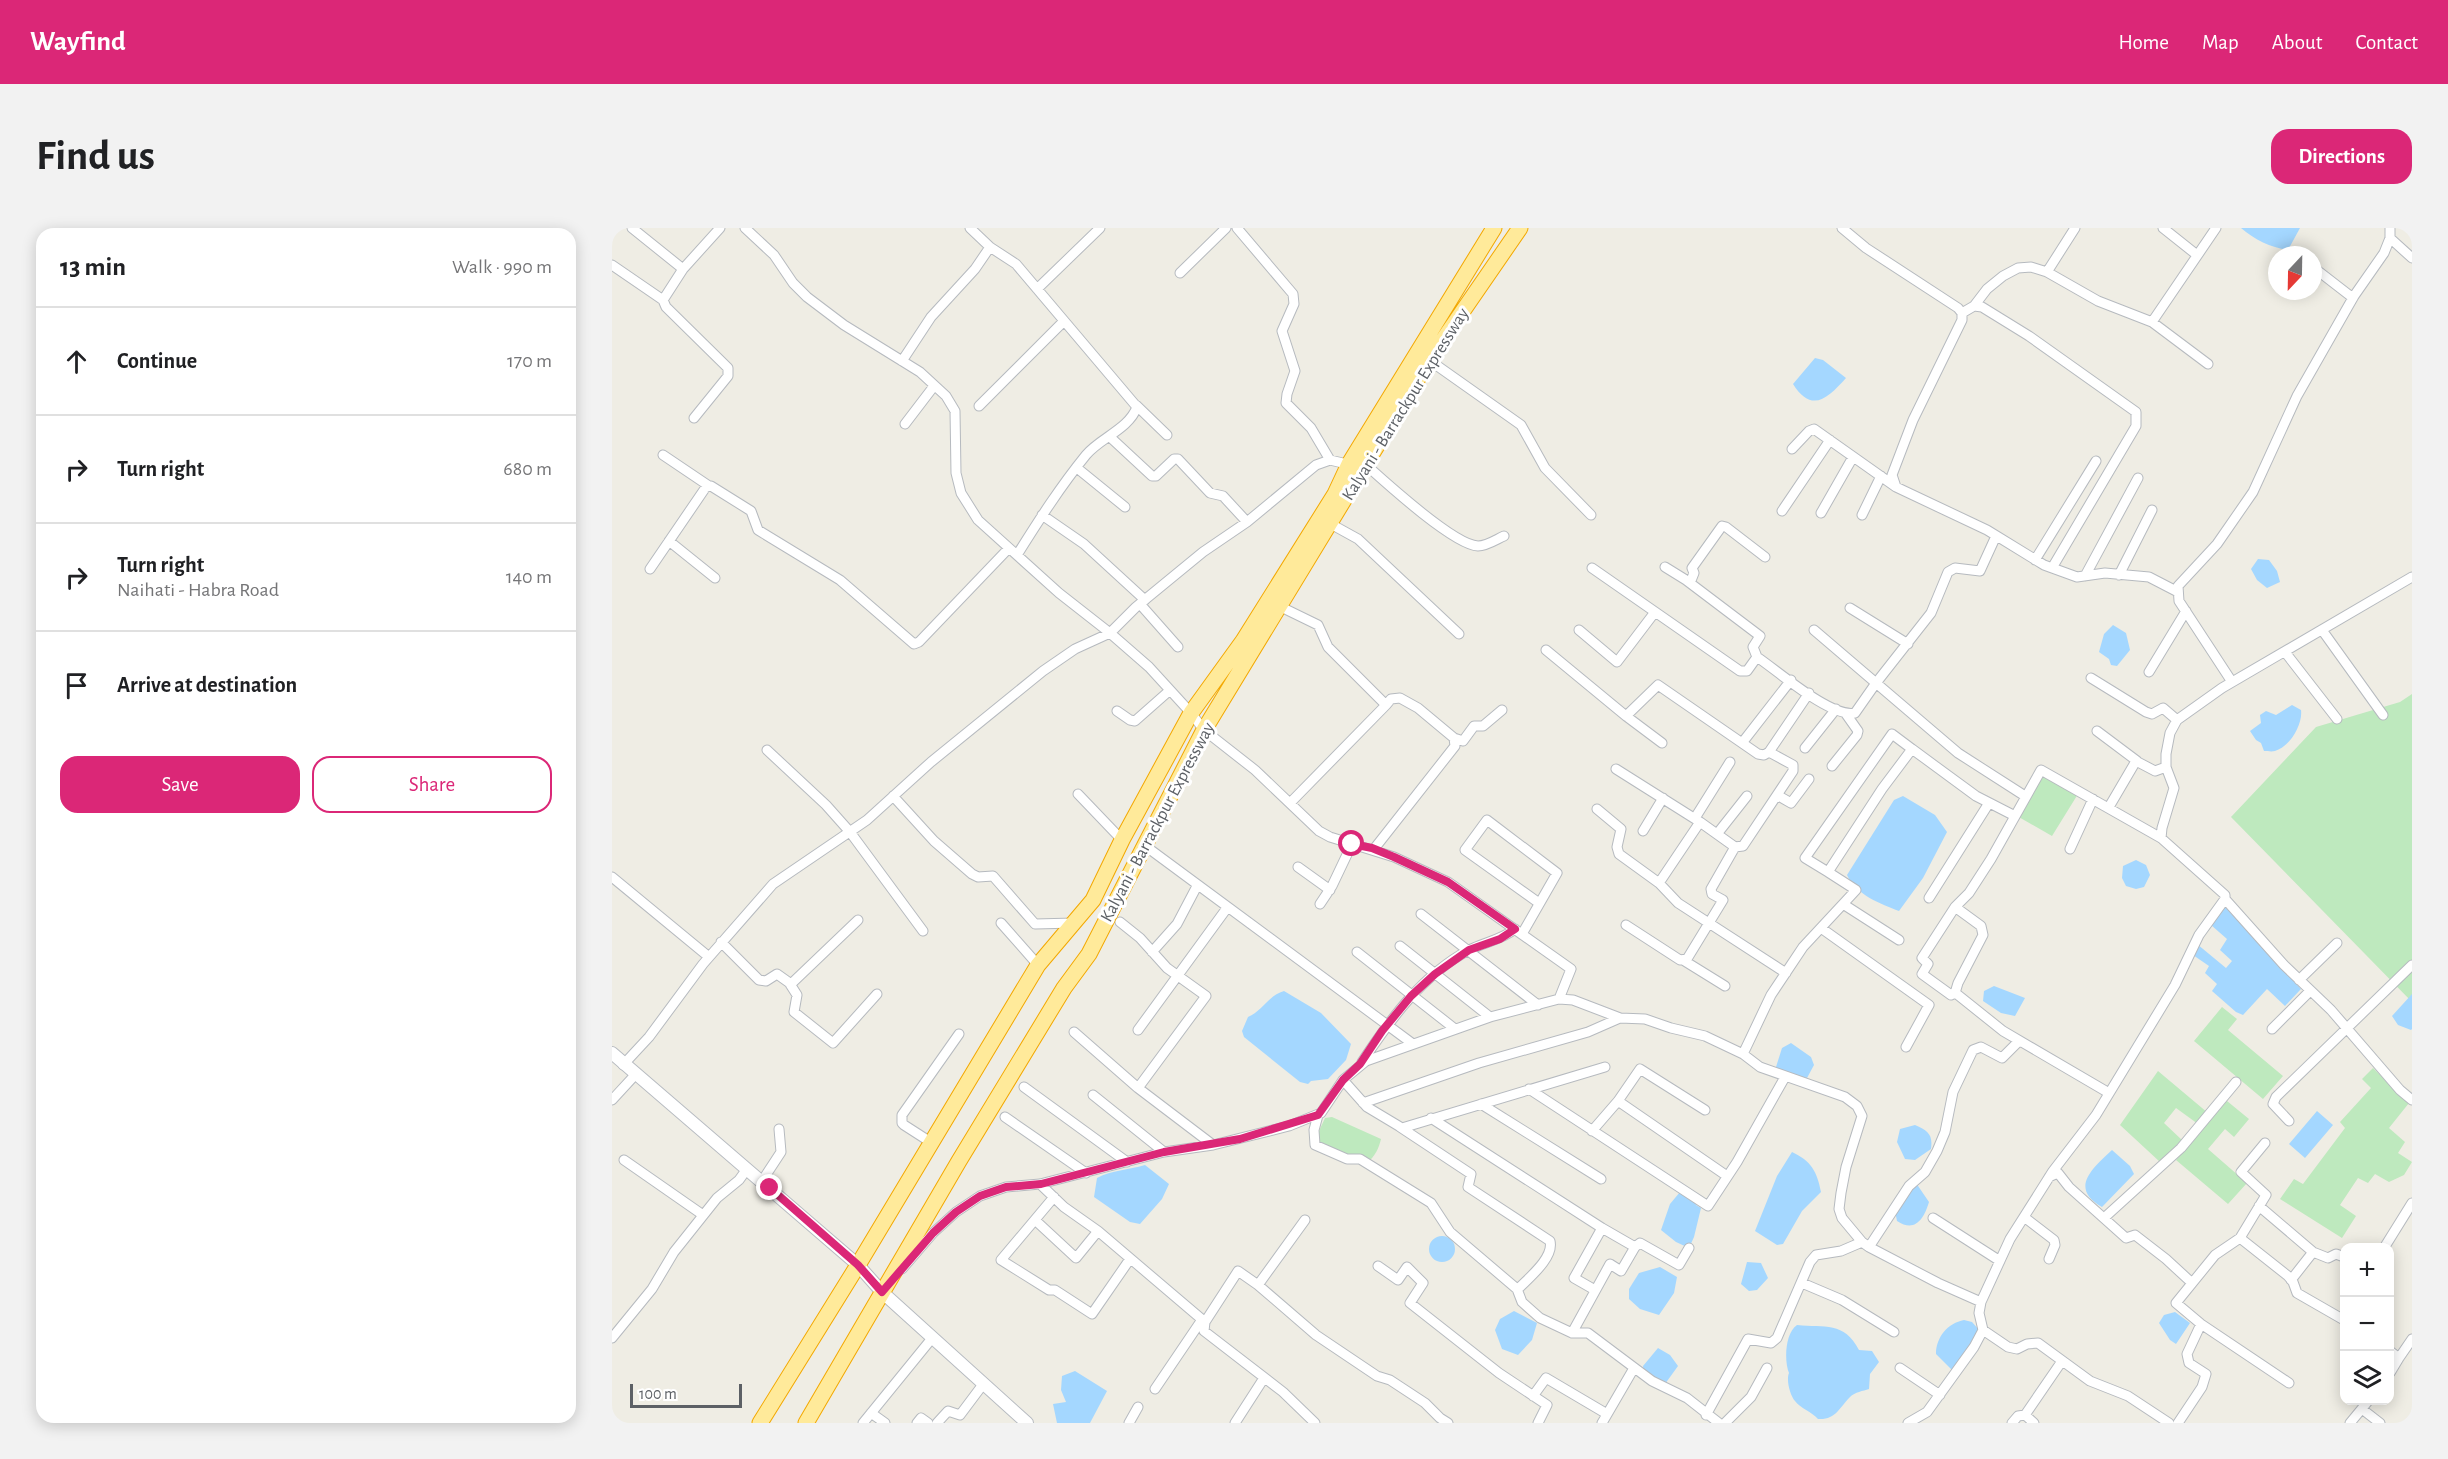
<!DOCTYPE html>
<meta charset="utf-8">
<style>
body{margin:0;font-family:"Alegreya Sans",sans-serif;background:#f2f2f2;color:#202124}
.controls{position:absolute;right:18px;bottom:18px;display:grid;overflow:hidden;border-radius:12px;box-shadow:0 3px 15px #0003}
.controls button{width:54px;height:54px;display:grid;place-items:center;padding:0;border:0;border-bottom:2px solid #e0e0e0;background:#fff;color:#202124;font:30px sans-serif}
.compass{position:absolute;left:1656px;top:18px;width:54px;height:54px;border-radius:50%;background:#fff;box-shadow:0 3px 15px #0003;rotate:202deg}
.scale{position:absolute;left:18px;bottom:15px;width:112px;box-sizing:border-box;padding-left:6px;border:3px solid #5c6065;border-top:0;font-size:16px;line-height:21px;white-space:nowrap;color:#5c6065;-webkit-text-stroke:4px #fff;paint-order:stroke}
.stop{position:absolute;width:18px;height:18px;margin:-14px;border:4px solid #db2777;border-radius:50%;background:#fff}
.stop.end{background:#db2777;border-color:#fff;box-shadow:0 2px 6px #0008}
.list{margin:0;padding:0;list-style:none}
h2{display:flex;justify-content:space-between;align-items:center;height:78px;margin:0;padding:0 24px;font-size:26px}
h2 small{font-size:20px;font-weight:400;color:#757577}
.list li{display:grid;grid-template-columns:39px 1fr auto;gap:18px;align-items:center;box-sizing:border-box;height:108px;padding:0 24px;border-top:2px solid #e0e0e0}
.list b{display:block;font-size:22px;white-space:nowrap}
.list p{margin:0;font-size:20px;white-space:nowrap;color:#757577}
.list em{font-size:20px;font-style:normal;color:#757577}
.actions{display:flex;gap:12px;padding:18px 24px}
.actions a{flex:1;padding:14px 0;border:2px solid #db2777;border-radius:18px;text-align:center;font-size:21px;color:#db2777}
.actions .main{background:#db2777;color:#fff}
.icon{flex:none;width:33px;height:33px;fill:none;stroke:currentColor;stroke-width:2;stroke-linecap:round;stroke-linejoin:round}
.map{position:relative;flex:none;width:1800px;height:1195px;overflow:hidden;border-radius:18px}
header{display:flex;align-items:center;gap:36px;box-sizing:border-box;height:84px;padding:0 30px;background:#db2777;color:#fff}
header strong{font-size:28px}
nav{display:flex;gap:33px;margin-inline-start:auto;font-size:21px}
.intro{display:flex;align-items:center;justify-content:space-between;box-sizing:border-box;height:144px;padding:0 36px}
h1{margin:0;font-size:42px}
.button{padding:15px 27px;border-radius:18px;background:#db2777;color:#fff;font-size:21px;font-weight:700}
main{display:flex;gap:36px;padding:0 36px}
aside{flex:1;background:#fff;border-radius:18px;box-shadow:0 3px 15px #0003}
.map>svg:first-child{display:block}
.green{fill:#bee9be}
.water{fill:#a4d7ff}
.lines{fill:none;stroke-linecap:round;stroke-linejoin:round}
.minor-casing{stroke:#b6babf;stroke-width:11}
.secondary-casing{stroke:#b7bbc1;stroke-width:14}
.trunk-casing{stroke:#f3a800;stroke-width:17}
.minor{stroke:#fff;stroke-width:9}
.secondary{stroke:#fff;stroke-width:12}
.trunk{stroke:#ffea9a;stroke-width:15}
.route{stroke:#db2777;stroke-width:8}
.labels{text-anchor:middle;stroke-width:6;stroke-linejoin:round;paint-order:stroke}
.street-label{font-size:18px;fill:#5c6065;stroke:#fff}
</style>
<header>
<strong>Wayfind</strong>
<nav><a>Home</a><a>Map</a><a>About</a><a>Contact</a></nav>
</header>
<div class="intro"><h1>Find us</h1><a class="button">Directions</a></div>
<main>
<aside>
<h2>13 min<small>Walk · 990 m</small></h2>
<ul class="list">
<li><svg class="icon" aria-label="ahead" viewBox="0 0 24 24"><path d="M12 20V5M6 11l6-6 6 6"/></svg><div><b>Continue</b></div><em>170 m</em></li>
<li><svg class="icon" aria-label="right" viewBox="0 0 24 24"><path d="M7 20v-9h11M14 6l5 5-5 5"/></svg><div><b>Turn right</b></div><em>680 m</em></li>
<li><svg class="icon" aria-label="right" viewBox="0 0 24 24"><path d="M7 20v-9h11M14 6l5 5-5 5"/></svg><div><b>Turn right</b><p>Naihati - Habra Road</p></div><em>140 m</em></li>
<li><svg class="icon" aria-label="arrive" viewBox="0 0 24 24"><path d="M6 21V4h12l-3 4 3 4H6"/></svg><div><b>Arrive at destination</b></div></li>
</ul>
<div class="actions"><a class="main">Save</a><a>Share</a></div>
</aside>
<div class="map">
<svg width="1800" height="1195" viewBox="0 0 1800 1195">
<rect width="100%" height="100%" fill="#efede4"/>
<path class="green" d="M1800,466V774L1619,589L1704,499L1788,474Z
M1430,540L1466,566L1440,608L1405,588Z
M1610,779L1625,791L1616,802L1671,848L1651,871L1582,813Z
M1761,840L1797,875L1777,900L1793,914L1786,925L1800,934L1792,947L1777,954L1763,946L1756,955L1746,950L1728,977L1744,988L1730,1010L1668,971L1682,951L1691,956L1733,900L1728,894L1759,860L1750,851Z
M1546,843L1596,885L1586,896L1564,880L1552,895L1571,913L1548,934L1508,897Z
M1615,873L1637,891L1622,909L1613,901L1596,921L1635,955L1616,976L1564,932Z
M720,889L769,911C767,920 763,928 756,934L735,929L707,915V903L713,890Z"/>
<path class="water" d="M1629,0H1688L1676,22C1658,19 1643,12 1629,0Z
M1203,130L1211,132L1234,150C1216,170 1200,186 1181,156Z
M1646,331L1657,332L1665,343L1668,354L1655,360L1645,352L1639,341Z
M1501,397L1514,405L1518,422L1505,438L1499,437L1497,431L1487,424L1492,406Z
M1680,477L1689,482C1691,496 1678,519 1663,523C1659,524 1656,523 1652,523L1649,515L1644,512L1638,503L1649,495L1648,487L1654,483L1664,487Z
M1291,568L1323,587L1335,604L1311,650L1287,683C1269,676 1244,667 1235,647L1282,572Z
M1524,632L1534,637L1538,647L1532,659L1524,661L1514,658L1510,650L1511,638Z
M1613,679L1689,761L1673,778L1655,761L1631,787L1624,784L1600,763L1605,756L1593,745L1597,738L1581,727L1585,716L1614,740L1620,733L1608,722L1615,711L1599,697Z
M1382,758L1413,770L1403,788L1389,785L1371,773L1372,763Z
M672,763L709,785L739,816L734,832L716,851L699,853L696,856L688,854L632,809L630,803L636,789C650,783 657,767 672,763Z
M1800,766V801L1799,802L1786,797L1780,788Z
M1179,815L1199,829L1202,837L1195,850L1171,845L1164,839L1170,820Z
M1705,883L1721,897L1693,930L1677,916Z
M1303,897C1316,903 1321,906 1319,921L1303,932L1293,931L1285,914L1288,901Z
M1500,922L1518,938L1522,946L1490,979C1457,960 1480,941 1500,922Z
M1180,924C1199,933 1205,943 1209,964L1190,983L1171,1016L1165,1017L1143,1003L1165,948Z
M533,937L557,956L550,971L528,996L518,994L482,969L485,950C500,942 516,942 533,937Z
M1304,955L1317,974C1312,991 1303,1005 1285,993L1283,983Z
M1068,964L1083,973L1084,977L1089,980L1082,1009L1077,1020L1064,1014L1049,1002L1058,976Z
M817 1021a13 13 0 1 1 26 0a13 13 0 1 1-26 0Z
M1135,1034L1149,1035L1156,1050L1145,1062L1137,1063L1129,1056Z
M1048,1039L1065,1049L1062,1065L1047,1087L1028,1081L1017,1071V1061L1027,1045Z
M902,1083L925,1095L920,1112L906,1127L890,1121L883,1102L888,1091Z
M1563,1084L1578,1095L1564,1116L1558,1112L1547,1095L1552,1087Z
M1352,1092L1360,1094L1368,1103L1341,1143L1324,1126C1324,1109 1336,1095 1352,1092Z
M1185,1097C1213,1100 1232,1093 1247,1122L1260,1123L1267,1134L1258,1146L1257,1161C1251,1163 1243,1164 1238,1169C1227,1180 1224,1192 1206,1191C1200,1184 1188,1180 1183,1173C1178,1167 1174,1152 1177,1145C1172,1133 1173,1105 1185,1097Z
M1046,1120L1058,1127L1066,1138L1053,1156L1032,1146L1031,1138Z
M463,1143L495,1163L478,1195H445L441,1176L454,1174L449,1162L450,1148Z"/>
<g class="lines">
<defs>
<path id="minor" d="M20,0L71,41
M133,0L162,27L181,55L195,69L232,97L308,144L334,168L343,183L344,245L349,265L366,292L447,365L498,405L537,439L579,485L592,502L643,542L707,603L718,609L782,629L836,654L959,741L947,771L961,772L1008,790L1033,791L1059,800L1093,808L1131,826L1148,839L1233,869L1245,878L1250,888L1234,939L1229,965L1227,981L1230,990L1250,1014L1257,1019L1326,1055L1369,1074L1367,1085L1371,1102L1396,1119L1405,1121L1415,1116L1426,1115L1478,1153L1516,1168L1557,1195
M358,0L378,19L404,36L525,179C517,201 488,210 474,227C448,259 427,292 405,327
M625,0L681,66L682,76L670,103L683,143L675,166L674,175L699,200L718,232
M1230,0L1254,20L1346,80L1350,85V92L1301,192L1280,247L1284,259L1375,302L1432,337L1465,349L1493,345L1537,349L1566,364
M1551,0L1585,27
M1778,10L1800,30
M0,37L51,72
M1701,39L1741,70
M1435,44L1463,0
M568,45L614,0
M425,61L488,0
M1362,78L1375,61L1391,48L1406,40L1419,39L1435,44L1486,73L1540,94L1596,136
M1350,85L1362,78L1370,79L1417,108L1524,184V198L1440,340
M1540,94L1604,0
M817,132L909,197L933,240L979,287
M290,133L319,89L363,41L378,19
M524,177L555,207
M367,178L451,94
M82,190L116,148V140L54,79L51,72L71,41L108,0
M293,196L322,158
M498,209L540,248H544L562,231H566L598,265L611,268L635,294
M1180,221L1197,203L1202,201L1284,259
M51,227L97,258
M753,236C773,254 842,317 866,318C875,318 885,311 892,308
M465,240L513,279
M1170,283L1218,212
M1209,285L1241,229
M430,287L472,316L533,372
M1250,287L1269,248
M717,295L746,311L847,406
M57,313L103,350
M1423,332L1484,233
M1053,339L1074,352L1148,408L1141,419L1145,429C1166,443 1219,490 1243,485L1264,455L1346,525L1413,568
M980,340L1128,443H1135L1145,429
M38,341L94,259L99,258L139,283L146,302L228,352L302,416L307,414L397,320
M1507,347L1540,282
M1473,348L1526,250
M1078,355L1082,345L1080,340L1110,298L1114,299L1153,329
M528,376L566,419
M667,378L706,397L716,419L774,477L678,575
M1238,380L1296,416
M967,402L1005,434L1043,384
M1202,402L1264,455L1319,385L1336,344L1343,340L1368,343L1384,308
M1710,402L1771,487
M934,422L1014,488L1046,457L1146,526L1152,527L1157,524L1181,537V543L1131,618L1123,619
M1673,424L1725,491
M1537,444L1574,383
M1479,450L1534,484L1540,486L1551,480L1565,492
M1620,454L1567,373L1566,358L1605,316L1641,264L1685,168L1742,68L1772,25L1778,10V0
M505,483L518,492L523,493L557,463
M1014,488L1050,515
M1485,503L1525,533
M842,510L851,513L862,498H871L890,482
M1130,515L1179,452
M1193,520L1224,481
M155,522L214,577L238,604L311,703
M1157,524L1197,465
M1220,538L1245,507L1246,503L1234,486
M1004,541L1088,594
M466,566L510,612
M1165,567L1179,575L1197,551
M281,568L322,613L360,646L366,649L381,648L423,696L462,695
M1497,579L1524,533L1543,543L1554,539
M985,581L1009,601L1005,619L1007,626L1047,655L1066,675L1174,745
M1083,590L1118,534
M1031,603L1051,570
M1105,606L1135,568
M1549,610L1550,600L1562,560L1554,539V526L1558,505L1565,492L1610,460L1800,349
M532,617L801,816
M762,621L843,518L842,510L806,480L788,470L779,471L774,477
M1458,621L1481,571
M686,639L718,662
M1216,644L1193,630L1280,506L1300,521
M0,649L97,729
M1317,670L1377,575
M1613,671L1672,737L1719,782L1788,862L1800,872
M708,676L720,658L740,616
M1231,676L1287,712
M1343,679L1369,698L1371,707L1346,755L1343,765L1346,767L1391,803L1497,865
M809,686L926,777
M508,694L528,710L555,740L594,768L526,860
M389,695L426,737
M1014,697L1068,732L1075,731L1111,672L1100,666L1099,661L1123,619L1088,594L1047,655
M1209,700L1317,777L1294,819
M910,706L945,645L875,592L853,622L927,675
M109,714L147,752L154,753L165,746L179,756L246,692
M788,718L878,789
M540,724L565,696L585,658
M745,724L843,801
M1071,732L1113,758
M1687,752L1725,715
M178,756L185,767L182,784L221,815L265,766
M1343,765L1339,767L1310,746L1316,736L1310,730L1343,679L1357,665L1379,631L1429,542L1549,610L1613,667V671L1587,707L1563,757L1484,887L1441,943L1398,1011L1369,1074
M1660,801L1698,763
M526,802L615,680
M462,804L526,860L601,917
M1131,826L1159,767L1191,719L1244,662L1216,644L1270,561L1300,521L1364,568L1403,588
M750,834C778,792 810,747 857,722C873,714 889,712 903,701
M11,837L37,809L91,736L161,656L255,592L319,534L431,443L463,421L498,405L524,379L591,324L635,294L704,237L718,232L739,237
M731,852L755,879L790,900L993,839
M412,859L515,934
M917,861L1096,978L1125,934L1173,849
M481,867L552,924
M0,872L23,847
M1006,873L1115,948
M751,875L867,835L976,804L1008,790
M869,876L989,951
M706,887L702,902L703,917L735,931H748L819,975L838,1004L905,1061L908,1059C919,1048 942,1029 938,1013L856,959L859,946L788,899
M393,889L474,945
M819,890L990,1000L1023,1019
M1677,893L1661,876L1664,869L1800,737
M980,903L1006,873L1028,841L1093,882
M320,915L292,897L290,895V887L347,806
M12,932L91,987
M1437,949L1446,945L1457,959L1514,1010L1523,1007L1554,1031L1580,1055
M150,953L169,924L167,901
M428,956L452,979L486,1003L593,1094L626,1043L646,1057L693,992
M442,969L389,1032L437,1062H443L480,1086L518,1031
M1647,978L1701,1024L1679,1052
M1412,989L1442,1012L1443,1017L1437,1031
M1321,990L1388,1033
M1492,990L1569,920L1624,854
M423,992L464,1030L486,1003
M1628,1010L1654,967L1629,944L1653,915
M1257,1019L1297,958L1313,944L1325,923L1333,904L1341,864L1361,822L1369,819L1390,830L1407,813
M1772,1020L1800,975
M1701,1024L1716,1030L1724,1026L1732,1029
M766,1038L786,1052L795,1039L811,1055L798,1075L887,1145L935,1177L926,1195
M290,1041L321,1005L344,984L368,968L394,959L428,956L552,924L601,917L677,898L709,885L731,852L754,833L878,789L947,771
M1190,1055L1230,1072L1282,1104
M646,1057L704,1107L765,1148L778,1152L813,1175L828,1190L836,1195
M905,1061L910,1074L928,1090L960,1105H976L1040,1153L1075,1170L1107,1195
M983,1062L962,1050L990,1000
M593,1094L592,1103L671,1164L703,1195
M960,1105L998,1036L1009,1043L1023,1019L1028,1015L1067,1037L1077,1020
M0,1110L40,1061L62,1024L105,970L127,952L135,941
M1778,1123L1787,1130L1778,1145
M1787,1130L1800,1111
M1288,1140L1328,1167
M1677,1155L1589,1096L1564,1075L1603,1027L1628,1010L1676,1048L1681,1054L1685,1065L1732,1092
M543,1161L589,1093
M921,1168L934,1150L995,1186
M1750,1181L1768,1195
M259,1185L273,1195
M348,1187L372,1155
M1094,1187L1136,1111L1159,1115L1165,1110L1198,1034L1204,1027L1229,1023L1250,1014
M1413,1187L1422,1195
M251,1195L321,1109
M305,1195L309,1190L316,1195
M325,1195L336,1183L348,1187
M517,1195L526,1179
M623,1195L652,1150
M990,1195L1022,1140
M1113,1195L1139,1169L1155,1140
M1296,1195L1315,1184L1362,1119L1371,1102
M1400,1195L1406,1188L1413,1187L1450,1133
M1566,1195L1590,1159L1594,1146L1577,1135L1575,1126L1589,1096
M1738,1195L1757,1172"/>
<path id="secondary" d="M0,825L246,1037L270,1064L415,1195"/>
<path id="trunk" d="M148,1195L246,1037L426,737L481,672L510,612L579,485L631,413L723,266L737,236L882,0
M194,1195L347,933L452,760L477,726L592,502L817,132L908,0"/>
</defs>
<use href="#minor" class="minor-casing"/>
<use href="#secondary" class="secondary-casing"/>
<use href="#trunk" class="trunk-casing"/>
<use href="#minor" class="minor"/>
<use href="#secondary" class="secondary"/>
<use href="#trunk" class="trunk"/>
</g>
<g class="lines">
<path class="route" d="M158,960L246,1037L270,1064L321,1005L344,984L368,968L394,959L429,956L552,924L628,911L706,887L731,852L748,836L770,803L799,768L823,746L857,722L888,711L903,701L836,654L782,629L760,620L740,616"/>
</g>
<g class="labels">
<g class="street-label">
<text transform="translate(793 176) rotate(-58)" y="6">Kalyani - Barrackpur Expressway</text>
<text transform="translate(545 594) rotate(-62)" y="6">Kalyani - Barrackpur Expressway</text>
</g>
</g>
</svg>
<div class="controls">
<button>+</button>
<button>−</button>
<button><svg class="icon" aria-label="layers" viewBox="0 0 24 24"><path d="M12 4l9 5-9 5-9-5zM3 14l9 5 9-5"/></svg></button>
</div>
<svg class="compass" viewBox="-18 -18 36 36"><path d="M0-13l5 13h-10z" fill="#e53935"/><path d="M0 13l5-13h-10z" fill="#757577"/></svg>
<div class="scale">100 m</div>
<div class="stop" style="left:740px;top:616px"></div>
<div class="stop end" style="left:158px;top:960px"></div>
</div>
</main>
